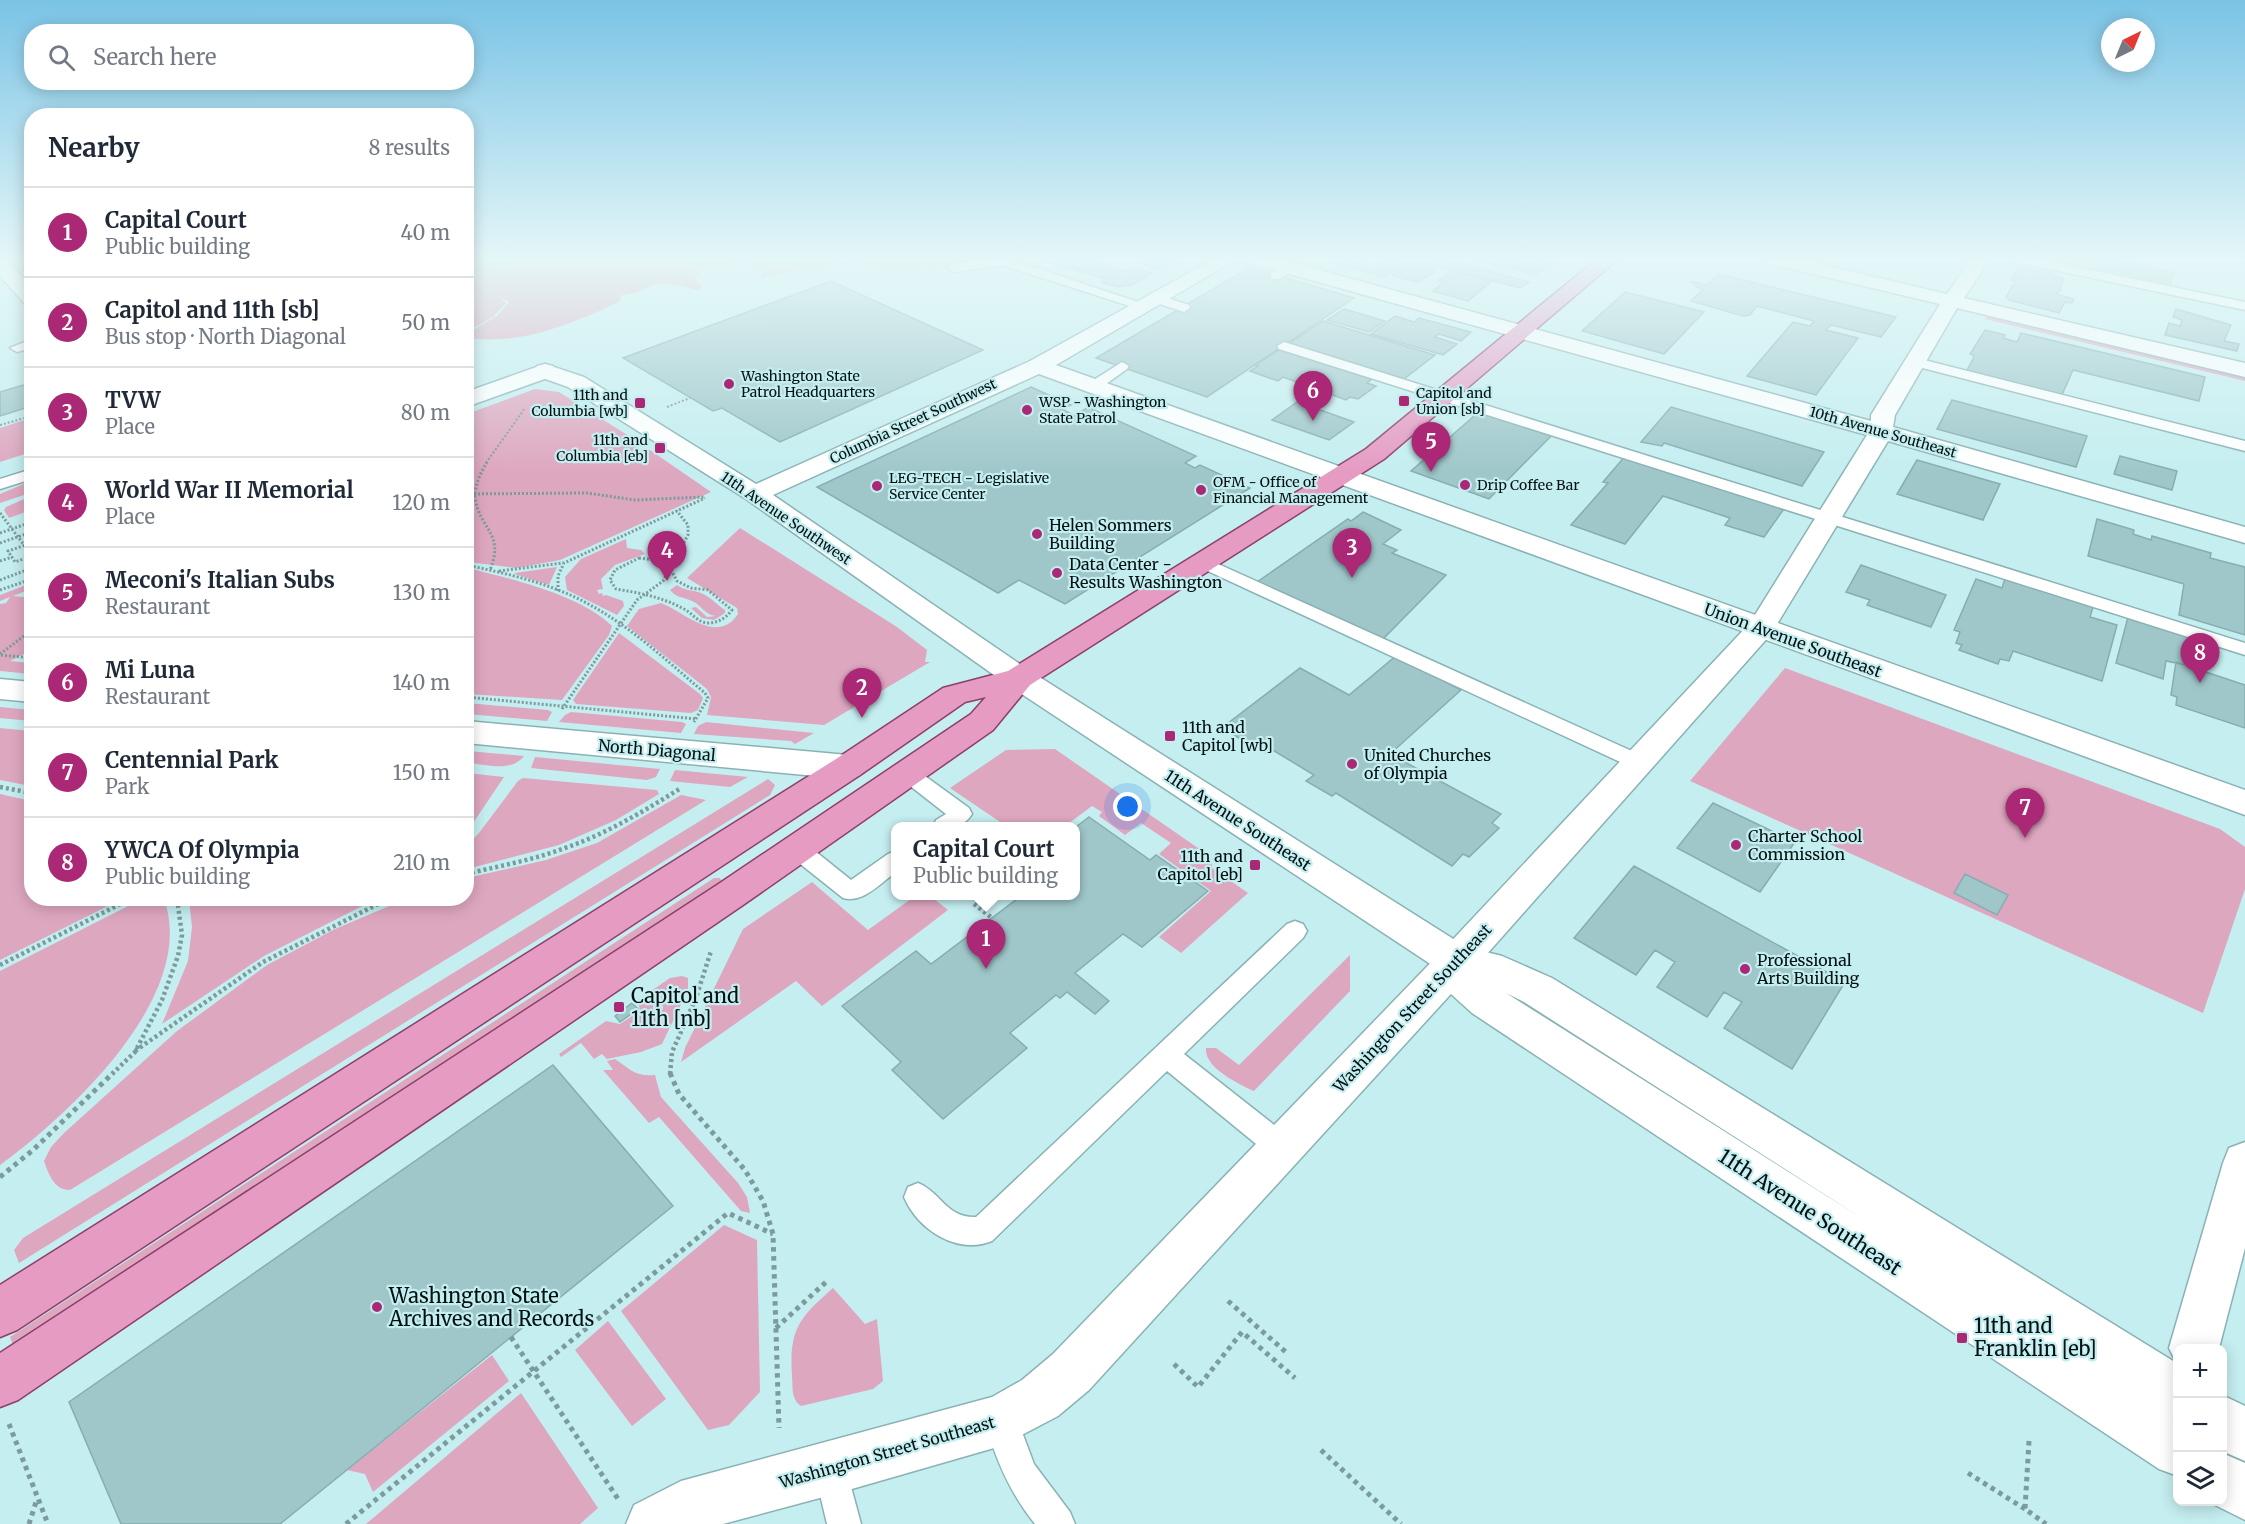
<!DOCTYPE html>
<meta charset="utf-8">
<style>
body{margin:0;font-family:Merriweather,serif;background:#f6f6f7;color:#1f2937}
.controls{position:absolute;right:18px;bottom:18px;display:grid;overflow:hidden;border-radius:12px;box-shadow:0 3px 15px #0003}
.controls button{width:54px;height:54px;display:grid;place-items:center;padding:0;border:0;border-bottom:2px solid #e0e1e3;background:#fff;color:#1f2937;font:30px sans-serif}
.compass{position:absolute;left:2101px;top:18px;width:54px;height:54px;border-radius:50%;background:#fff;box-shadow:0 3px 15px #0003;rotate:43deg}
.you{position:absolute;left:1128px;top:807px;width:21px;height:21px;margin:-15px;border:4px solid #fff;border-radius:50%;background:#1a73e8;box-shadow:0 0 0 9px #1a73e833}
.badge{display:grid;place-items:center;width:39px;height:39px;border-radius:50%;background:#aa2875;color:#fff;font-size:20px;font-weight:700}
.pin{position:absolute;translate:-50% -50px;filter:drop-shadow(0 2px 3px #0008)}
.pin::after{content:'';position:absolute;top:32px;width:21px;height:18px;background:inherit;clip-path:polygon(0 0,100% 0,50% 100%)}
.popup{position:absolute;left:891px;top:822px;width:189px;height:78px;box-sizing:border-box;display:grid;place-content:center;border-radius:12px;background:#fff;filter:drop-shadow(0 2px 4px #0005);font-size:20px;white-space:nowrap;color:#747a83}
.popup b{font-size:22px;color:#1f2937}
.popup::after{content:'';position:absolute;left:50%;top:100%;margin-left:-12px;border:12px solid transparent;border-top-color:#fff}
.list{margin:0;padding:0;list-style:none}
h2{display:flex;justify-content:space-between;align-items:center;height:78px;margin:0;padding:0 24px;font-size:26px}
h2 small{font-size:20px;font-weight:400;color:#747a83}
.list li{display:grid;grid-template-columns:39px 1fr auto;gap:18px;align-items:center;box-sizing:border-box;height:90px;padding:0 24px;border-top:2px solid #e0e1e3}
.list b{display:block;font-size:22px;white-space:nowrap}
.list p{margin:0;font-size:20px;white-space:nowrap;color:#747a83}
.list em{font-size:20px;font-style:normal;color:#747a83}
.icon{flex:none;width:33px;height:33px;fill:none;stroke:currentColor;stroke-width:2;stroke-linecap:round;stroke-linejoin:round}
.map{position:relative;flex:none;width:2245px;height:1524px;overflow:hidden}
.search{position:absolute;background:#fff;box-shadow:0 3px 15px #0003;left:24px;top:24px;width:450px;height:66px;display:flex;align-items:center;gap:15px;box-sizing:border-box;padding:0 21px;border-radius:24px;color:#747a83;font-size:22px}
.panel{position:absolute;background:#fff;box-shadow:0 3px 15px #0003;left:24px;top:108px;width:450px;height:798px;border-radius:24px}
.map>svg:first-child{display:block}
.green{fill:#dea7c0}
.building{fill:#9fc7ca;stroke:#86adaf;stroke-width:1.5}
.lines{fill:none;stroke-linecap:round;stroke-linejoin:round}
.service-casing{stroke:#8ab2b4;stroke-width:3}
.minor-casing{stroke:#8ab2b4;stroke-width:3}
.tertiary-casing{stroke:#8ab2b4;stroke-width:3}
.primary-casing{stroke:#8c3f6b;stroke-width:3}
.path-far3{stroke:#7c9b9d;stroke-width:2;stroke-dasharray:2 2;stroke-linecap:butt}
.path-far2{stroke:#7c9b9d;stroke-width:3;stroke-dasharray:2 2;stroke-linecap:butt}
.path-far1{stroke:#7c9b9d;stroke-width:4.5;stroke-dasharray:3 3;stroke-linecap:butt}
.path{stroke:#7c9b9d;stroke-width:5;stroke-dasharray:4.5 4.5;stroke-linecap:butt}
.service{fill:#fff;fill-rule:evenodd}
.minor{fill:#fff;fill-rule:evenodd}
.tertiary{fill:#fff;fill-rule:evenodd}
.primary{fill:#e69bc3;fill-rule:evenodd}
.poi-dot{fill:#aa2875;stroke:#c5eef0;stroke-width:2}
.labels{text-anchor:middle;stroke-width:4.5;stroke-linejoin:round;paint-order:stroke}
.far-poi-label{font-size:14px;fill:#031112;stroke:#c5eef0;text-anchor:start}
.far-street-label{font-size:14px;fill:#031112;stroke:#c5eef0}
.poi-label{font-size:16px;fill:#031112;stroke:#c5eef0;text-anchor:start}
.street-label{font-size:16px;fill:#031112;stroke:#c5eef0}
.near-poi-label{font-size:20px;fill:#031112;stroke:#c5eef0;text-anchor:start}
.near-street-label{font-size:20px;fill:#031112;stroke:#c5eef0}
</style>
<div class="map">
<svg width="2245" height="1524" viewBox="0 0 2245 1524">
<rect width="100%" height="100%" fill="#c5eef0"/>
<path class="green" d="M467,259H964L950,266L892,269L847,261L812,271H793L760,278L763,271L750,268V262L705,267L695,280L702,286L698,290C685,287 667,281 654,285C643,289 634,295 622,295L619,302C568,325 523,345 467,338V334L498,315L509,302L499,297L506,303L493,317L467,331V280L477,277V273L467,264Z
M1987,315L2245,376V381L1985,319Z
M535,389L559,392L640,443L636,448L641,451L650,450L711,492L560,560L516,568L469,562V558L466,557L467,414Z
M31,418V452L0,462V428Z
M31,481V510L9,518L4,510L6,507L31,496L24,495L0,503V494Z
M740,528L897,627L927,650L925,662H930L824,725L707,715L711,697L707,689L627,626L639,609L661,603C683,611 717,646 738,614L737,608L687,578Z
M626,539L627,548L641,550L645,554L615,565L601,579L603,589L597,590L599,594L602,593L603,596L606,595L623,601L624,606L617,615L567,590L565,577L581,559Z
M557,567L549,585L515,574V573Z
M467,568C509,578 581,595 612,626L609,635L562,700L467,694Z
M29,584L31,589L13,596L23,597L31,593V655L24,654L10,661L31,663V674L0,671V604L6,603L10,597L0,601V595Z
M677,585C686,592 696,589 705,595C713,599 718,606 725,610V613L714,620L702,618L691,608L696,607L707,617L716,616C704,615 702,605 692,601C684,597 676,598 670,590Z
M619,633L700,694L703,698L698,710L691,713L576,704L573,700Z
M1785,668L2220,829L2245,847V889L2203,1013L1690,781Z
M466,703L548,710L552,712L547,721L467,714Z
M0,707L31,710V721L0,718Z
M571,712L682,722L686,724L681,733L559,722L565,715Z
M706,722L814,733L795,744L791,741L694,734L698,726Z
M0,728L31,731V786L0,780Z
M1055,749L1211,857L1212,868L1248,893L1181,953L1159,937L1211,891L1159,854L1171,843L1141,823L1125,835L1099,816L1102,812L1092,806L1065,826H1006L950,788L1006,750Z
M466,751H467L524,756C511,773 485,764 467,763Z
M535,757L660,769L656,777L647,780L531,768Z
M675,770L748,777L730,787L670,781Z
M467,773L504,777L467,832L466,773Z
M523,778L657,790L659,794L616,820L559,845L467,869V845L479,833L518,781Z
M768,779L775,785L770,795L19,1263L14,1250L23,1238Z
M0,794L31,801L32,898L122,899L0,960Z
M681,795L706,800L70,1190C54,1190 49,1175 44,1161L51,1147L64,1133L177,1031L267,965L335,929L406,899L466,898L467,878L546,860L597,843Z
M714,878H720L722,883L14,1348L10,1337Z
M812,882L868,930L915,896H930L948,910L822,1006L796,981L681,1062L685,1048L743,929Z
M142,899H164C199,995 69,1115 0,1165V971Z
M189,899V898L376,899L264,956L162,1024L188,961L192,927Z
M1350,955V991L1254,1091C1239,1084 1204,1068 1206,1048H1216L1239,1065Z
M682,976L688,978V990L662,1044L641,1052L607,1059L602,1054L594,1059L581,1043L561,1057L559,1054L606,1021L620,1024L640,1011L638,1000L670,978Z
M615,1059C630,1069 635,1077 655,1075L661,1097L738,1183L747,1197L750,1213L741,1211L659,1117L649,1123L603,1070H613L607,1061Z
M724,1225L757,1240L760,1392L729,1425L708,1430L621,1311Z
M833,1288L865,1324L877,1319L883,1381L873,1389L801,1406C791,1399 793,1388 792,1376C789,1329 799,1318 833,1288Z
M608,1321L666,1399L632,1426L575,1350Z
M492,1355L509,1381L373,1492L365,1474L347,1470Z
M521,1393L598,1508L580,1524H366Z"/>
<path class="building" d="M1041,259H1086L1127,272L1134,268L1152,273L1132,285L1118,287L1101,282L1105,279Z
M1148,259H1178L1159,269L1142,264Z
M1340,259H1364L1358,263L1373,268L1387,259H1411L1384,277L1333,263Z
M1412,259H1444L1529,282L1520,288Z
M1475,259H1508L1544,268L1536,275Z
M1510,259H1557L1545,268Z
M2031,259H2110L2175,273L2168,290Z
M1412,261L1437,267L1431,271L1435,272L1417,282L1392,275Z
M1250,267L1354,298L1207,397L1096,358Z
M2019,267L2039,272L2042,267L2053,270L2051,274L2063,279L2060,291L2056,294L2074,299L2072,303L2065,302L2059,313L2009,300L2006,297L2015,281L2011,280Z
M1452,271L1492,281L1468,301L1432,291L1444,282L1438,281Z
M1718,274L1896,317L1881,337L1831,325L1826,330L1858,338L1816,395L1747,376L1793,322L1810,326L1814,321L1757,306L1750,315L1743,316L1691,301L1703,289L1697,287L1690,281L1707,285Z
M831,281L983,350L780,442L722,408L713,411L623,358Z
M1625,292L1704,312L1664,354L1582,331Z
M1344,309L1385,321L1369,332L1327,320Z
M2176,309L2231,325L2224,341L2239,344L2237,351L2165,335L2169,323L2180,326L2182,320L2173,317Z
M1395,316L1414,322L1419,318L1471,332L1461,341L1439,334L1435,337L1457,344L1443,355L1371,334Z
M1323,321L1435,355L1404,379L1290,343Z
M1985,330L2005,335L2003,338L2017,342L2021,333L2205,377L2199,401L2073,370L2061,397L1972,374L1974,372L1967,370L1973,359L1974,355L1970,354Z
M1279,350L1372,379L1367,383L1376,386L1358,399L1350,397L1346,400L1283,377L1278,381L1250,371L1258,366L1255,365Z
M23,385L32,391V406L0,416V392Z
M1031,387L1071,405L1062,409L1075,416L1088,407L1196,456L1185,463L1195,468L1200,465L1250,488L1065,604L1019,580L998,593L817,487Z
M1952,400L2087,436L2076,467L1937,429Z
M1297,402L1326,412L1354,422L1329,440L1272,420Z
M1671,407L1824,452L1802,486L1664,443L1662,446L1641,442Z
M1481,410L1554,433L1489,499L1411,471Z
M1626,455L1786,506L1764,537L1725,525L1730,518L1663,496L1625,544L1571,525L1608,483L1603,482Z
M2120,456L2177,471L2172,490L2114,474Z
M1917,460L2000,484L1983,520L1897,494Z
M1363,512L1401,530L1383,544L1397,550L1392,553L1446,575L1383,639L1257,582L1348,519L1351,521Z
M2097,519L2134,530L2133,534L2151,540L2152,536L2211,553L2210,558L2245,567V635L2179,615L2184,584L2088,556Z
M1861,565L1946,595L1931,627L1867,605L1870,600L1846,592Z
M1976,579L2002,588L2005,579L2093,607L2090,617L2117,625L2102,681L2013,651L2009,661L2000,659L1998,664L1959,650L1962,645L1956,643L1960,632L1954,630Z
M2128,617L2191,638L2186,665L2166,661L2163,679L2116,663Z
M1396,656L1461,690L1390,754L1501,814L1492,823L1499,828L1469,857L1463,854L1452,866L1336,793L1332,796L1306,781L1314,775L1271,749L1266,753L1256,747L1254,749L1223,727L1300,668L1349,695Z
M2176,662L2245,685V728L2176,705L2177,697L2171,695Z
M1713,803L1795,842L1760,892L1677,848Z
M1089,817L1150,860L1156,855L1208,891L1142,947L1123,934L1075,973L1109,1001L1095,1014L1067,992L1060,998L1056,995L1010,1033L1027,1048L943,1119L892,1070L901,1062L842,1006L916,951L931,964L1021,896H1076V827Z
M1634,866L1845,982L1792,1069L1724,1028L1742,1002L1724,992L1707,1017L1657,987L1675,962L1655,950L1636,975L1574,938Z
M1965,874L2008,895L1997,915L1954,893Z
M632,1003L638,1009L620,1022L615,1016Z
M553,1065L673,1206L280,1524H121L69,1402Z"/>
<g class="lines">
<defs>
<path id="service" d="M991,259H1009L1150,306L1144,310L1139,309L1002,265L953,272L947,268L953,264Z
M1809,259H1821L1814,264Z
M2014,259H2038L2245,302V310L2020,263Z
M1288,264L1292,265V271L1279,279H1271V273Z
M1158,295L1189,305L1190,308L1184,312L1154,302L1152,299Z
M32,339V348L17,352L10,348Z
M1284,342L2245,643V655L1279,349L1277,346Z
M1916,358L2245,441V451L1911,365V359Z
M1122,362L1129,366L1127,369L1099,389H1089V383Z
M32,469V479L0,489V479Z
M1205,558L1645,757L1648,762L1645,767L1638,769L1631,767L1199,567L1196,563Z
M907,766L914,768L969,808L972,814C963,829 949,826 933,826L936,820L946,814L900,778L896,773L900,768Z
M797,841L805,843L851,880L888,854L896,851V872C881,883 862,904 843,898L789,855L786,849L789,843Z
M1295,921L1303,924L1307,931L1303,938L1184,1054L1292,1139L1296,1148L1292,1157L1282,1161L1272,1157L1167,1071L992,1241C957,1255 918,1230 904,1197L908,1187L918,1183C942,1193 946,1218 976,1217L1287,924Z
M1001,1404L1013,1408L1034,1464L1070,1512L1075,1524H1035C1010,1493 995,1459 985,1420L989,1408Z
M831,1452L843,1457L861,1524H827L814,1469L819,1457Z"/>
<path id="minor" d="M0,259L7,260L32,287V306L25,304L0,276Z
M1248,259H1279L1871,421V415L1940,304L1766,263L1764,259H1798L1947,294L1971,259H1990L1964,298L2245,363V377L1957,308L1895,415L1893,427L2245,527V543L1888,441L1771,634L1471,972L1089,1390L1058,1416L1001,1446L831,1495L723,1524H626L634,1505L681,1481L992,1397L1022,1380L1053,1354L1443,950L1750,623L1867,435L1250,263Z
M545,364L553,366L556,371L553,376L466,407V392Z
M0,679L32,682V702L0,699Z
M466,721L848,755L860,759L865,767L860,775L848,779L466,743Z
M2245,1142V1248L2219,1348H2178V1366L2169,1348L2223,1163L2229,1148Z"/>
<path id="tertiary" d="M1214,259H1237L1056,365L2245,790V815L1039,374L773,495L1030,671L1466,947L1502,956L1552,978L2178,1364V1418L2172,1416L2178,1419V1476L2159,1469L1472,1013L1451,994L1441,971L1008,685L746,499L568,387L537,376L534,371L537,366L545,364L584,377L756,484L1030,361ZM1506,993L1524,1002L1863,1219Z
M2222,1395L2245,1406V1461L2222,1451Z
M2222,1453L2245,1463V1520L2209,1502H2222Z"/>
<path id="primary" d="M1597,259H1618L1384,459L1030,685L993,730L743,905L18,1400L0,1407V1353L717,885L971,714L986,697L965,702L860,775L17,1330L0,1337V1285L836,759L943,688L1008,671L1366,449Z"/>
</defs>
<use href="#service" class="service-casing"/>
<use href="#minor" class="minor-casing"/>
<use href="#tertiary" class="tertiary-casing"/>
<use href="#primary" class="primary-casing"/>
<path class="path-far3" d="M466,267L474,276L466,278
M667,407L690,398
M0,425L32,416
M486,463L525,408"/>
<path class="path-far2" d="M487,462C481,472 474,486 475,498C480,530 505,533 490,570
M466,494L587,493L635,500L705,497
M0,513L24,545
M0,533L32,522
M0,543L32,532
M32,543L8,551L15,562L32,556
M639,558L662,561L669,566L677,581L691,588L708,590L732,610C726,618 718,623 708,623C698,623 692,613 684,609C662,597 640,593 616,589L610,580L615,570Z
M0,561L12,557
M466,565C509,574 554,584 592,606C634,629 669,663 705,693L708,698L694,722
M499,571L563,563
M0,580L32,568
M0,590L32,579
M558,591V576L564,563L705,498
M0,654L32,630
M1,655L32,658
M466,697L697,719
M562,709L637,600L663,581L688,535V525L677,511"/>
<path class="path-far1" d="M0,787L32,793
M466,874C499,866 533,860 565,848C606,834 644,811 681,788
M974,904L992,918
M0,965L132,898
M135,1051L263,962L390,898
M112,1074L135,1052L162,1000L178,956L182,935L177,898
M670,1074L672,1052L696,998L711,951"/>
<path class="path" d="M670,1073L679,1094L745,1170L763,1201L773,1234L779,1428
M0,1177L33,1150L113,1073
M1228,1301L1288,1354
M776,1328L826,1282
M511,1337L618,1499
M1174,1364L1198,1387L1242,1332L1295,1378
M9,1424L48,1524
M2029,1441L2025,1509L2046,1524
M1321,1450L1401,1524
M1968,1473L2025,1509
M29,1524L37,1499
M346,1524L728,1213L773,1234"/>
<use href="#service" class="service"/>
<use href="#minor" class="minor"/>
<use href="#tertiary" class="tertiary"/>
<use href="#primary" class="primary"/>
</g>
<linearGradient id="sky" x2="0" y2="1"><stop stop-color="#7ac3e5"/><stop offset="0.55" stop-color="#e5f7f8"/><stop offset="1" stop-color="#e5f7f8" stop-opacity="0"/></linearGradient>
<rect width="2245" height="472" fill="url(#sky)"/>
<g class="poi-dot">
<circle cx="729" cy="384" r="6"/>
<rect x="1398" y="395" width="12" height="12" rx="3"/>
<rect x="634" y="397" width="12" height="12" rx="3"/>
<circle cx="1027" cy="410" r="6"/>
<rect x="654" y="442" width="12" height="12" rx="3"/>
<circle cx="1465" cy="485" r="6"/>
<circle cx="877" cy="486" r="6"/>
<circle cx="1201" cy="490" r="6"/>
<circle cx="1037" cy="534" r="6"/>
<circle cx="1057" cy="573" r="6"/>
<rect x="1164" y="730" width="12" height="12" rx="3"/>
<circle cx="1352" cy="764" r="6"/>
<circle cx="1736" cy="845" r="6"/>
<rect x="1249" y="859" width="12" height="12" rx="3"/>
<circle cx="1745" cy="969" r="6"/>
<rect x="613" y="1001" width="12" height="12" rx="3"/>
<circle cx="377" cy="1307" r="6"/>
<rect x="1956" y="1332" width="12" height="12" rx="3"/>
</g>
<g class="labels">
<g class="far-poi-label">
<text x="741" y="381">Washington State<tspan x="741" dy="16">Patrol Headquarters</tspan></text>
<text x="1416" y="398">Capitol and<tspan x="1416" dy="16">Union [sb]</tspan></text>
<text x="628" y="400" text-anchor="end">11th and<tspan x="628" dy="16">Columbia [wb]</tspan></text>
<text x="1039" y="407">WSP - Washington<tspan x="1039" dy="16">State Patrol</tspan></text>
<text x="648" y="445" text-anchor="end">11th and<tspan x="648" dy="16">Columbia [eb]</tspan></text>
<text x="889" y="483">LEG-TECH - Legislative<tspan x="889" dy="16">Service Center</tspan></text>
<text x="1213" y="487">OFM - Office of<tspan x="1213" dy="16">Financial Management</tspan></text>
<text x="1477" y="490">Drip Coffee Bar</text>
</g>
<g class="far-street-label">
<text transform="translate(913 421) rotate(-25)" y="5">Columbia Street Southwest</text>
<text transform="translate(1883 432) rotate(16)" y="5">10th Avenue Southeast</text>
<text transform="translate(786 518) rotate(34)" y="5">11th Avenue Southwest</text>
</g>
<g class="poi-label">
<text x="1049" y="531">Helen Sommers<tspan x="1049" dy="18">Building</tspan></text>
<text x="1069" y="570">Data Center -<tspan x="1069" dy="18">Results Washington</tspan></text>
<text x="1182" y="733">11th and<tspan x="1182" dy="18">Capitol [wb]</tspan></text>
<text x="1364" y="761">United Churches<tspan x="1364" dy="18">of Olympia</tspan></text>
<text x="1748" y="842">Charter School<tspan x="1748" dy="18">Commission</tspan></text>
<text x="1243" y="862" text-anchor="end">11th and<tspan x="1243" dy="18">Capitol [eb]</tspan></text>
<text x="1757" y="966">Professional<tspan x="1757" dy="18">Arts Building</tspan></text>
</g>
<g class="street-label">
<text transform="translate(1793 640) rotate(20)" y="6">Union Avenue Southeast</text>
<text transform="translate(657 750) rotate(5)" y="6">North Diagonal</text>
<text transform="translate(1238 820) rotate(33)" y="6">11th Avenue Southeast</text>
<text transform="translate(1412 1008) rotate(-47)" y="6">Washington Street Southeast</text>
<text transform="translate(887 1452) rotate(-16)" y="6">Washington Street Southeast</text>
</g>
<g class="near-poi-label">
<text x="631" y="1003">Capitol and<tspan x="631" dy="23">11th [nb]</tspan></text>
<text x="389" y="1303">Washington State<tspan x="389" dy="23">Archives and Records</tspan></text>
<text x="1974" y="1333">11th and<tspan x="1974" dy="23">Franklin [eb]</tspan></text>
</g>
<g class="near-street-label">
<text transform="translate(1810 1212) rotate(33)" y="7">11th Avenue Southeast</text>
</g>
</g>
</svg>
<div class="controls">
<button>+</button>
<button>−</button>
<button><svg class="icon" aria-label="layers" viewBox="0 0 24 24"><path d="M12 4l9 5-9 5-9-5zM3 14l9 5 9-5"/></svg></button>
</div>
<svg class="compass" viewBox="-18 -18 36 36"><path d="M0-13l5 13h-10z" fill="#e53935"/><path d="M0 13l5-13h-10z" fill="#747a83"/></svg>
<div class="you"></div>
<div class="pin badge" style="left:986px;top:969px">1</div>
<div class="popup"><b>Capital Court</b>Public building</div>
<div class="pin badge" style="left:862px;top:718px">2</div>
<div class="pin badge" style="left:1352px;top:578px">3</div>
<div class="pin badge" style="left:667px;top:581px">4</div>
<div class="pin badge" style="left:1431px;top:472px">5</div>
<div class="pin badge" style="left:1313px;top:421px">6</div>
<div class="pin badge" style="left:2025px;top:838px">7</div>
<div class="pin badge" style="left:2200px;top:683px">8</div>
<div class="search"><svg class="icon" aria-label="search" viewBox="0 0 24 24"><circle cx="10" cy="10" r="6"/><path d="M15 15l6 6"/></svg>Search here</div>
<section class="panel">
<h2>Nearby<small>8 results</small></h2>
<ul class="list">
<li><span class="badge">1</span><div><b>Capital Court</b><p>Public building</p></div><em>40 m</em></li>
<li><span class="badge">2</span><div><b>Capitol and 11th [sb]</b><p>Bus stop · North Diagonal</p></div><em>50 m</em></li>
<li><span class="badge">3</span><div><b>TVW</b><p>Place</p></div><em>80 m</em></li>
<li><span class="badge">4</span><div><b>World War II Memorial</b><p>Place</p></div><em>120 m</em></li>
<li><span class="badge">5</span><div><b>Meconi's Italian Subs</b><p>Restaurant</p></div><em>130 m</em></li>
<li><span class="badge">6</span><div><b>Mi Luna</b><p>Restaurant</p></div><em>140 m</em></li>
<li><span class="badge">7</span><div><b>Centennial Park</b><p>Park</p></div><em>150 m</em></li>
<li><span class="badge">8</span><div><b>YWCA Of Olympia</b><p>Public building</p></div><em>210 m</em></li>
</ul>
</section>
</div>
